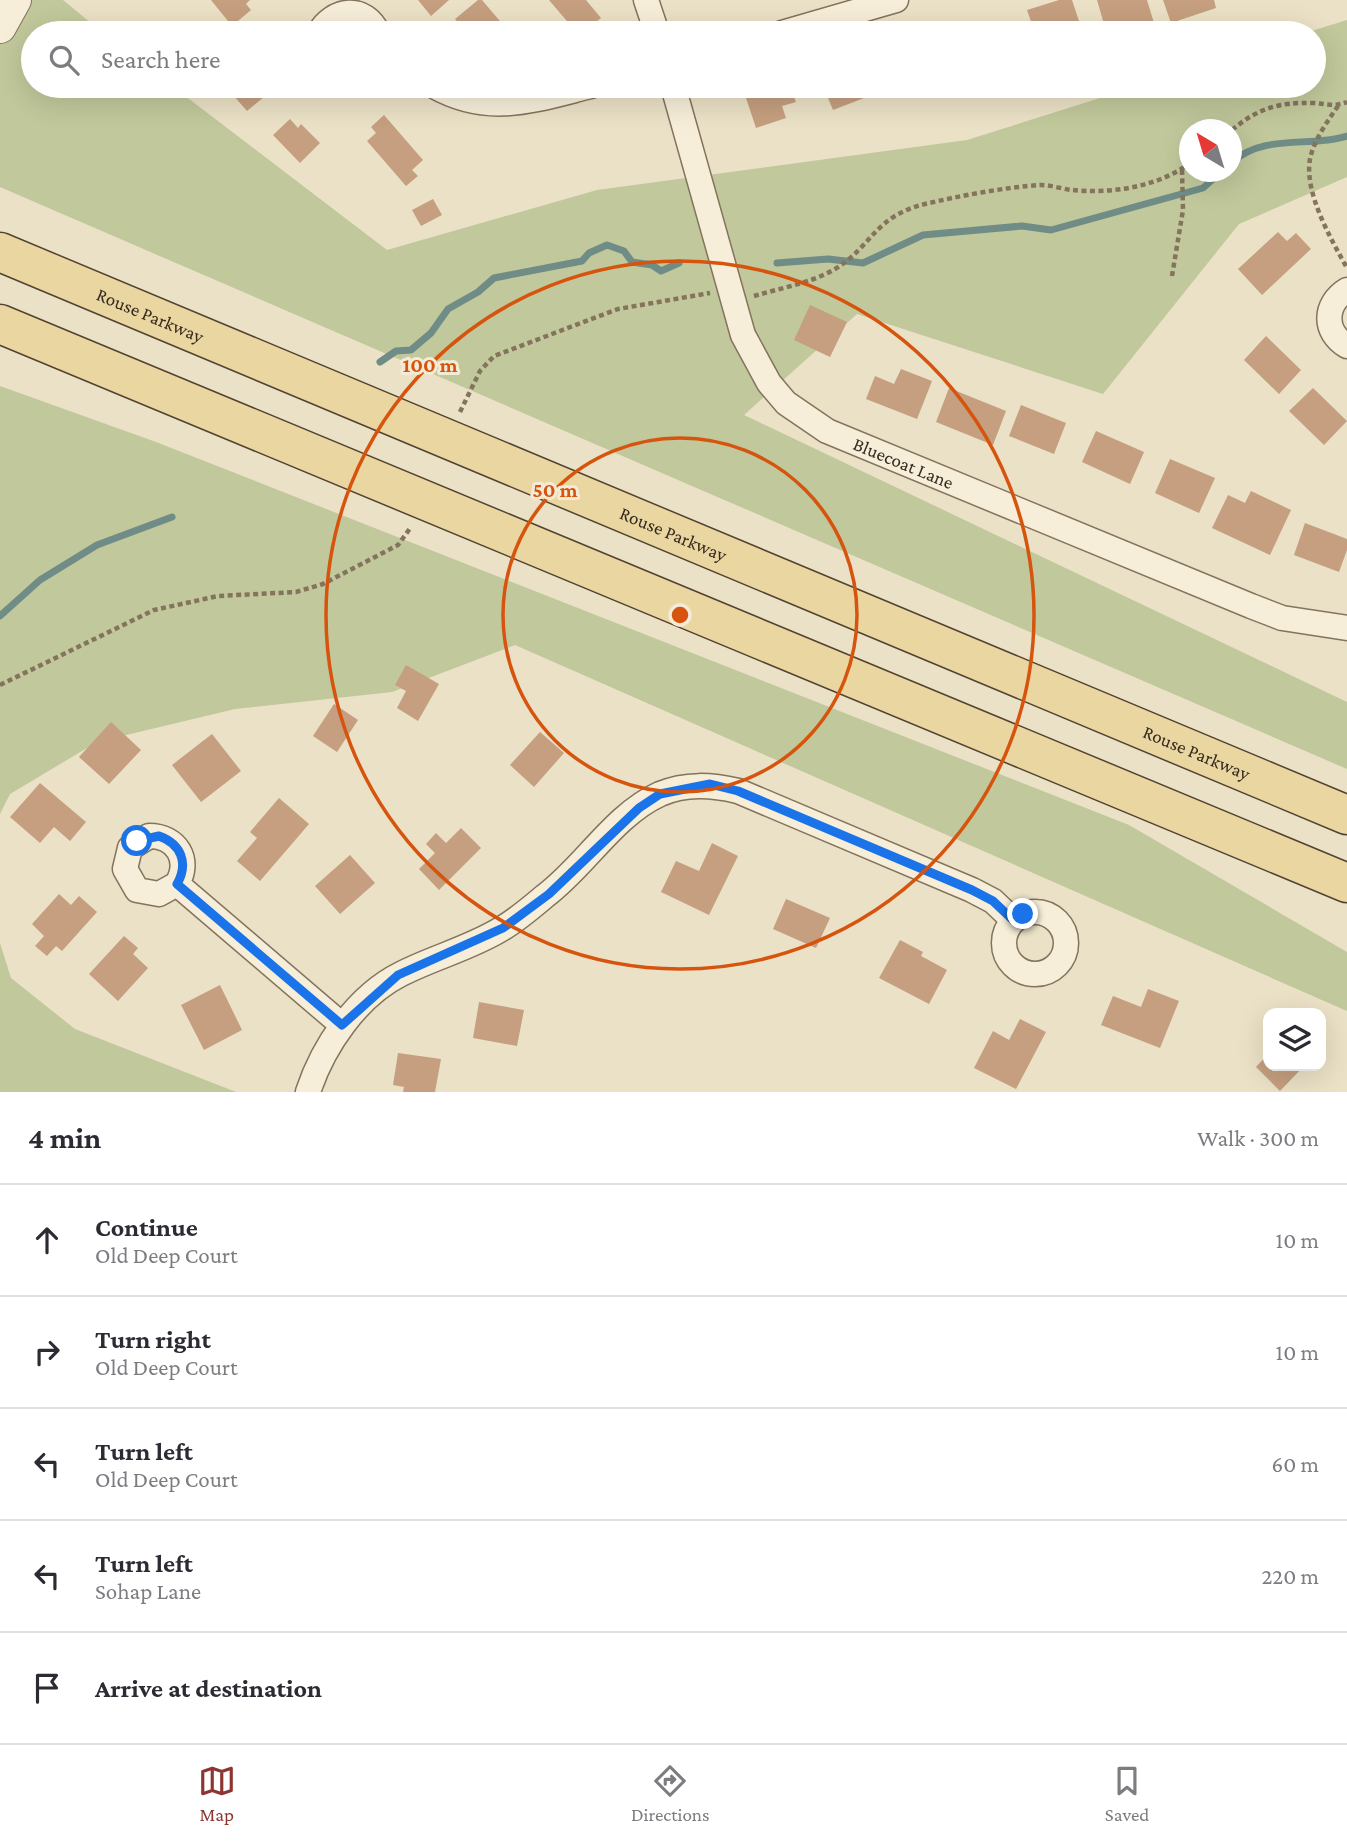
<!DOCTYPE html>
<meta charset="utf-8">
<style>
body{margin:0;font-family:"Crimson Pro",serif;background:#f7f7f7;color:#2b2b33}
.controls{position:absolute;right:21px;bottom:21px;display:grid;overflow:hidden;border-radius:14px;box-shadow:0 7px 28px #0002}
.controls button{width:63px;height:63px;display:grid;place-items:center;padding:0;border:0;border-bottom:2px solid #e1e1e2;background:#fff;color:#2b2b33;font:35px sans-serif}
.compass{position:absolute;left:1179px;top:119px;width:63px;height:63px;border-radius:50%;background:#fff;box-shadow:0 7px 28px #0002;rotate:322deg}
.stop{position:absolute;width:21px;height:21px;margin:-16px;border:5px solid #1a73e8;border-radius:50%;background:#fff}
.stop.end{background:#1a73e8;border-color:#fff;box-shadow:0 2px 7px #0008}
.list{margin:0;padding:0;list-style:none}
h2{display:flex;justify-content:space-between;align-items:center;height:91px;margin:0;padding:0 28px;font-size:30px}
h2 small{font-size:23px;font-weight:400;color:#7c7c81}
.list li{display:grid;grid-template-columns:46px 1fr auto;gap:21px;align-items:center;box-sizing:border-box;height:112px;padding:0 28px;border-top:2px solid #e1e1e2}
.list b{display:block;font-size:26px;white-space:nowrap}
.list p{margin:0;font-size:23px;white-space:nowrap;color:#7c7c81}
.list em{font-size:23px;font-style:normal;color:#7c7c81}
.icon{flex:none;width:38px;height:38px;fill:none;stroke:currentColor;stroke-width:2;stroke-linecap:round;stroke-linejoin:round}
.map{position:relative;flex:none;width:1347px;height:1092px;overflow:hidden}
.search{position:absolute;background:#fff;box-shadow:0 7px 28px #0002;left:21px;right:21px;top:21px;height:77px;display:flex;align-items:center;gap:18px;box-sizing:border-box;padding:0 24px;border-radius:38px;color:#7c7c81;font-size:26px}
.sheet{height:651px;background:#fff}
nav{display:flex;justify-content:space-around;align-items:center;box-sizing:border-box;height:98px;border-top:2px solid #e1e1e2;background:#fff;font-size:19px;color:#7c7c81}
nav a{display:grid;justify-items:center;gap:4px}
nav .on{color:#8e3532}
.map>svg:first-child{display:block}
.green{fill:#c1c89b;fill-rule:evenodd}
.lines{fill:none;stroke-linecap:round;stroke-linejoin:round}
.stream{stroke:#6f8c86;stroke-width:7}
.building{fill:#c59f7f}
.minor-casing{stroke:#84735d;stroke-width:27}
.tertiary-casing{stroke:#84735d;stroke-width:34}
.primary-casing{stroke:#524231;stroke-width:41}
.path{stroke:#84735d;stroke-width:4.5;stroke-dasharray:5 3.5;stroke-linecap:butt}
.minor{stroke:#f6eed9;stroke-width:24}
.tertiary{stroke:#f6eed9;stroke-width:32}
.primary{stroke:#ead6a1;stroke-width:38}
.route{stroke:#1a73e8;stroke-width:9}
.ring{fill:none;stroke:#d6540e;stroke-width:3.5}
.labels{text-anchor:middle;stroke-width:6;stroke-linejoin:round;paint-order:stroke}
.street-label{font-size:19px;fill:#362b20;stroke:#f3ebd5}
.centre{fill:#d6540e;stroke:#f3ebd5;stroke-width:3.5}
.ring-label{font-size:21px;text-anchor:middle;font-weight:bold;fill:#d6540e;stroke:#f3ebd5;stroke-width:6;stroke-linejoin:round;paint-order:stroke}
</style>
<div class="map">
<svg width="1347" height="1092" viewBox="0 0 1347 1092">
<rect width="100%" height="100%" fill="#eae1c6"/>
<path class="green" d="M0,0H63L103,33H33V86H172L387,250L597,190L967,140L1138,86H1314V33H1305L1347,20V177L1239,224L1103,394L857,314L744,415L1347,702V769L0,187ZM1190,130H1232V172H1190Z
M0,386L156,442L1129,825L1347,952V1011L515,645L392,692L235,709L97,742L10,794L0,814Z
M0,943L11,978L75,1029L236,1092H0Z"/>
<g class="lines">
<path class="stream" d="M1232,162C1266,133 1308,148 1347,136
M777,263L828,259L863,263L923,235L1022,226L1051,230L1203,188L1221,172
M380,362L396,351L411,350L431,333L448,309L478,292L494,278L582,261L589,253L607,245L624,251L632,262L652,265L661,271L679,263
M0,616L40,580L97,545L172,517"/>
</g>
<path class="building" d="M211,0H250L246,4L251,10L232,26Z
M418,0H449L431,16Z
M478,0H482L510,33H467L455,19Z
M549,0H586L601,18L582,33H577Z
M1059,0H1072L1081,27L1062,33H1035L1027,10Z
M1097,0H1147L1154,23L1130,31L1128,24L1106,31Z
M1163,0H1214L1216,8L1171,23Z
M1010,22L1014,33H974Z
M225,86H267L271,91L247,111Z
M772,86H790L796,102L782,106L786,118L756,128L745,95Z
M823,86H874L877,93L833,110Z
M384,115L423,160L412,170L418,176L406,186L367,141L376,133L371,127Z
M290,119L298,128L301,124L320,143L300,163L273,135Z
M433,199L442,215L421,226L412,210Z
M1278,232L1287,241L1296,233L1311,249L1262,295L1238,269Z
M810,305L847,322L830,357L794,340Z
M1266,336L1301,370L1279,394L1244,360Z
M901,369L932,381L917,419L866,399L875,376L894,384Z
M949,388L1006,411L993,445L936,422Z
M1313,388L1347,421L1324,445L1289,411Z
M1021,405L1066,423L1054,454L1009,436Z
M1096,431L1144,452L1130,484L1082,462Z
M1170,459L1215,478L1199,513L1155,493Z
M1251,491L1291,510L1270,555L1212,528L1228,495L1245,503Z
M1305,523L1347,539V550L1339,572L1294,555Z
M406,665L439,684L418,721L397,708L406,691L395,685Z
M334,704L358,720L337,752L313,736Z
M111,722L141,750L109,784L79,757Z
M540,732L564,753L534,787L510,765Z
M212,734L241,771L201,802L172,765Z
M40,783L86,822L70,841L54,827L40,843L10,817Z
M279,798L309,824L260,881L237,861L257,838L250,832Z
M461,828L481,848L439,890L419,869L435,853L426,844L436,833L446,843Z
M712,843L738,856L709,915L661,892L676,861L699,871Z
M350,855L375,883L340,914L315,886Z
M59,894L71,905L79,896L97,912L62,951L56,946L47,956L35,946L44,936L32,924Z
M786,899L830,918L816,948L773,929Z
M124,936L138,948L133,954L148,968L118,1001L89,974Z
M900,940L923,952L921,956L947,970L929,1004L879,978Z
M220,985L242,1030L204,1050L181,1005Z
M1148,989L1179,1001L1160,1048L1101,1025L1113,996L1141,1007Z
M479,1002L524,1010L517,1046L473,1038Z
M1020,1019L1046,1032L1016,1089L974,1068L993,1031L1009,1040Z
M398,1053L441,1059L435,1092H403L404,1087L393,1085Z
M1268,1054V1066H1304L1280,1091L1256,1067Z"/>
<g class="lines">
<defs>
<g id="minor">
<path d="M646,0L657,33"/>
<path d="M319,33C333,8 365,4 378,33"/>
<path d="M782,33L896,0"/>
<path d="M434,86C489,117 534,100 591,86"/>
<path id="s1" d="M673,86L743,335L769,383L786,403L827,431L1251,606L1282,618L1347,628"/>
<path d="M1347,290C1324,304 1323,332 1347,346"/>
<path d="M177,884L159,894L137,890L125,869L130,848L149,836C177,836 191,860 177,884L342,1025"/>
<circle cx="1035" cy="943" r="31"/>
<path d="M308,1092C323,1046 357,996 401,974C434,957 471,948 503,928C518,919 532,907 545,896C585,866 614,815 660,794C686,783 712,785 738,791L972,890L993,901L1013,920"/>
</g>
<path id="tertiary" d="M0,27L15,0"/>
<g id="primary">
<path id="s2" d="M0,252L1347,815"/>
<path d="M0,324L1347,883"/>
</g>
</defs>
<use href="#minor" class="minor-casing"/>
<use href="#tertiary" class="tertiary-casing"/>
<use href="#primary" class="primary-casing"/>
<path class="path" d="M1338,106C1327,122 1314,140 1310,159C1304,193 1331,239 1347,268
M1232,130C1258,108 1279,102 1314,103C1327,104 1335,107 1347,102
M1172,276L1183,210L1182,169
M754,296C781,288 811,283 835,269C873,246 873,217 925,204C959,196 1006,187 1041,185C1051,185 1062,189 1072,190C1111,194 1158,187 1190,163
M460,412L480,371L494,356L618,309L710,293
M0,685L154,610L218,596L296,592L323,584L398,545L411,527"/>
<use href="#minor" class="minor"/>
<use href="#tertiary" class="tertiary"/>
<use href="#primary" class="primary"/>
</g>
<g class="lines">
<path class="route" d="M137,841L159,836C181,844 189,863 177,884L342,1025L398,975L503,928L549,894L639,808L660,794L710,784L738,791L972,890L993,901L1013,920L1023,914"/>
</g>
<g class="ring">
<circle cx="680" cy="615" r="177"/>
<circle cx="680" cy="615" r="354"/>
</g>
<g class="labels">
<g class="street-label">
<text dy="7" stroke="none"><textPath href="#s2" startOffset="163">Rouse Parkway</textPath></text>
<text dy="7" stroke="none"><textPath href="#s1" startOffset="472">Bluecoat Lane</textPath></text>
<text dy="7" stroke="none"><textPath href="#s2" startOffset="730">Rouse Parkway</textPath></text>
<text dy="7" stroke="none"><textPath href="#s2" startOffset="1297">Rouse Parkway</textPath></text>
</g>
</g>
<circle cx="680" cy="615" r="10" class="centre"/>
<g class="ring-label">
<text x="430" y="372">100 m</text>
<text x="555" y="497">50 m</text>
</g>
</svg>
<div class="controls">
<button><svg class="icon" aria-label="layers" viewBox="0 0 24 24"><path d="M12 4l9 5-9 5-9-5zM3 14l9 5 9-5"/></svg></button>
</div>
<svg class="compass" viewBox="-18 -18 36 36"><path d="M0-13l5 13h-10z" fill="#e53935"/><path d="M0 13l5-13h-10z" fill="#7c7c81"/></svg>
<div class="stop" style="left:137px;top:841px"></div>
<div class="stop end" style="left:1023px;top:914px"></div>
<div class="search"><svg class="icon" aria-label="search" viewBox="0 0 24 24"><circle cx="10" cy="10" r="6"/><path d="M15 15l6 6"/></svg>Search here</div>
</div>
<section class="sheet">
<h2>4 min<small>Walk · 300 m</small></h2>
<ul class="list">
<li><svg class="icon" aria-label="ahead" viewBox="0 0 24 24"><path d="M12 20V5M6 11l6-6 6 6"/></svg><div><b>Continue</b><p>Old Deep Court</p></div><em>10 m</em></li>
<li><svg class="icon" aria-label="right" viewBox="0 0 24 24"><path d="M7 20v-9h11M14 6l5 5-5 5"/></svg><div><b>Turn right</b><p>Old Deep Court</p></div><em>10 m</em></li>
<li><svg class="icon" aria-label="left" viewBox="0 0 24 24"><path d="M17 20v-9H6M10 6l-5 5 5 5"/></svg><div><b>Turn left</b><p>Old Deep Court</p></div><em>60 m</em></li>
<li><svg class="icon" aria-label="left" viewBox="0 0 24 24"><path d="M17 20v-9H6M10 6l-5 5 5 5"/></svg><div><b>Turn left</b><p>Sohap Lane</p></div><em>220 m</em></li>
<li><svg class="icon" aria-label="arrive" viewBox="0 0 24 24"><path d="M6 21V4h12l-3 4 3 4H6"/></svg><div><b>Arrive at destination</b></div></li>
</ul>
</section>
<nav>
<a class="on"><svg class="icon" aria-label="map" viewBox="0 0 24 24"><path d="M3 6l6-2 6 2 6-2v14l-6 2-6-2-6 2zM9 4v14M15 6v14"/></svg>Map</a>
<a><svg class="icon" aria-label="directions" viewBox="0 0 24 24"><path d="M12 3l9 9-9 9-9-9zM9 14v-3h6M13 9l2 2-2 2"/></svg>Directions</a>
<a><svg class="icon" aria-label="saved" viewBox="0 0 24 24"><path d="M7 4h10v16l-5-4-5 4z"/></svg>Saved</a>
</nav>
